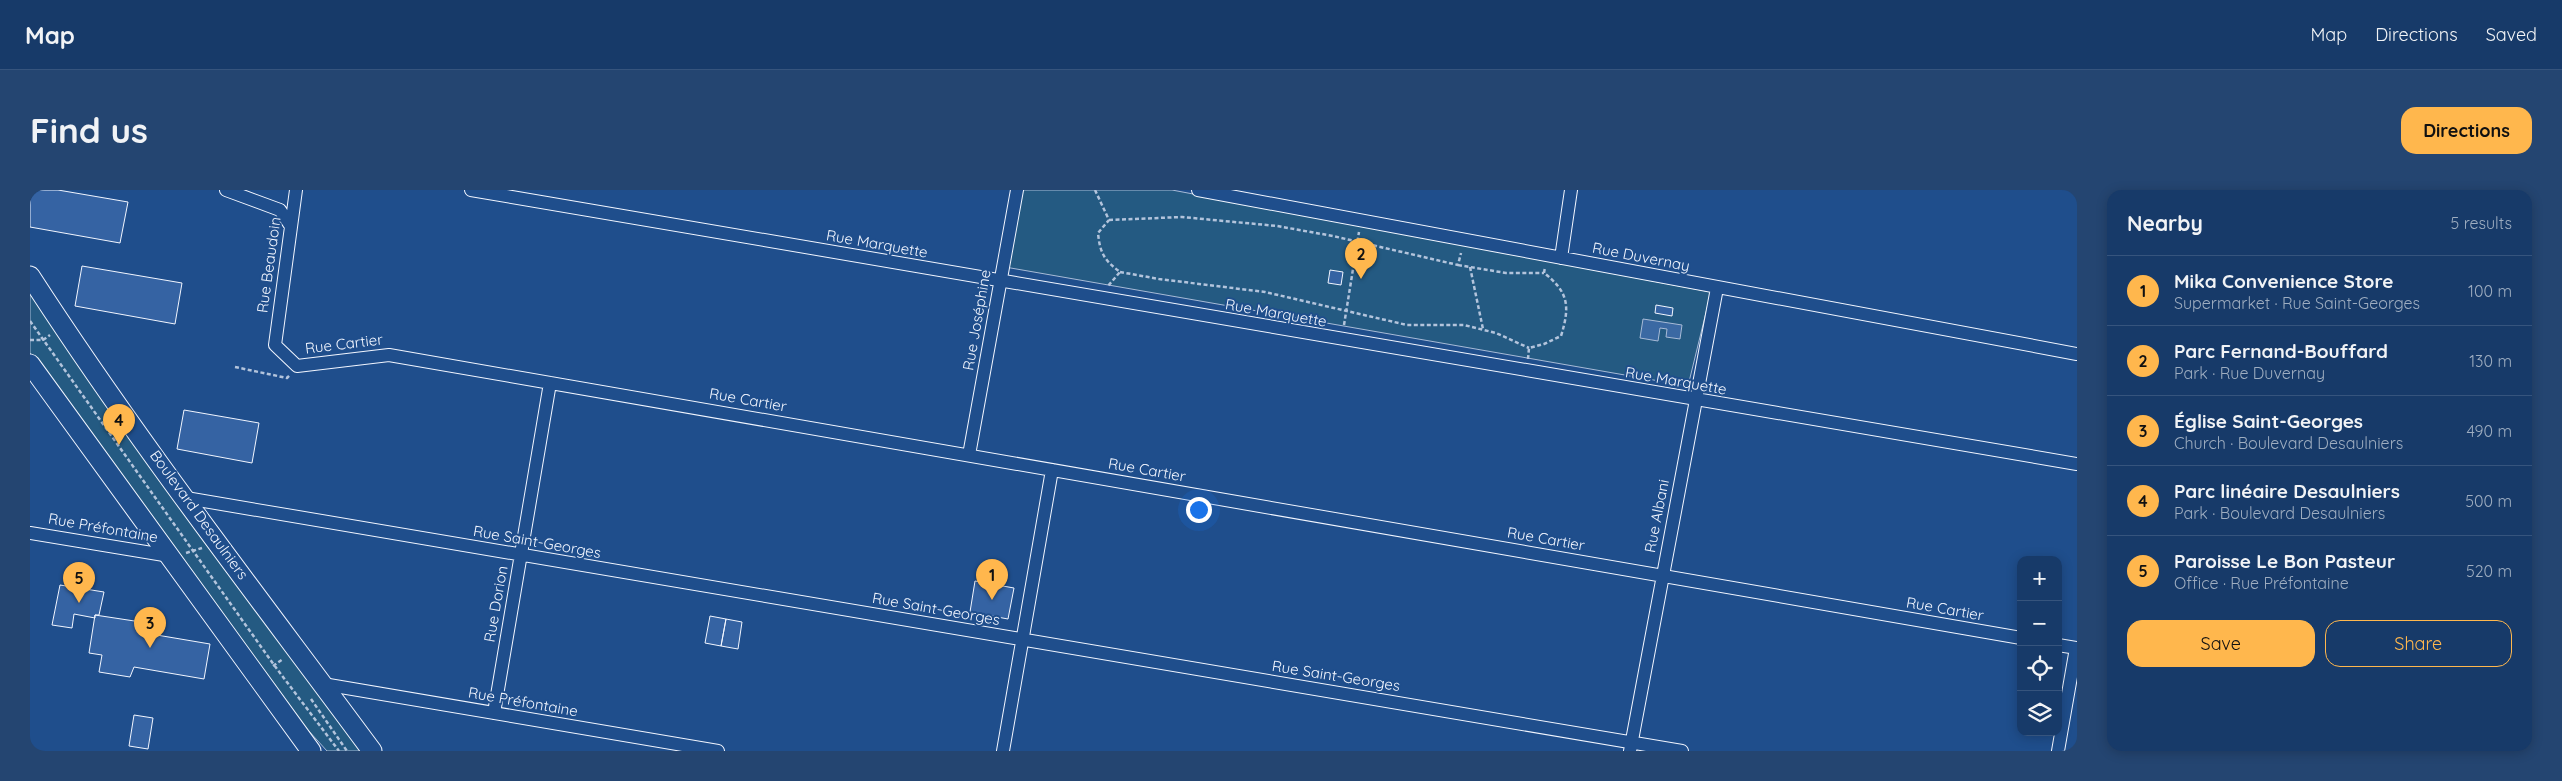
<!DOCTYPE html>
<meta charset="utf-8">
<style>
body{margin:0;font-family:Quicksand,sans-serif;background:#244571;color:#f1f3f6}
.controls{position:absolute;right:15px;bottom:15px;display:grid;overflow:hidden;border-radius:10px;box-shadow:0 2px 12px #0003}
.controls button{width:45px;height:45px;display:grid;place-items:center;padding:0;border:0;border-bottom:1px solid #36547d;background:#173a69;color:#f1f3f6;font:25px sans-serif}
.you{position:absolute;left:1168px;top:319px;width:18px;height:18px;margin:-12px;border:4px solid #fff;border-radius:50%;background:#1a73e8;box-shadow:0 0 0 8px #1a73e833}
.badge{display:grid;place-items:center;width:32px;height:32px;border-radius:50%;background:#ffb74d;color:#111;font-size:16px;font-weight:700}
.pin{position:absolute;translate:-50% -41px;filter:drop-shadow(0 1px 2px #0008)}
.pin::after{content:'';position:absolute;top:26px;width:18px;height:15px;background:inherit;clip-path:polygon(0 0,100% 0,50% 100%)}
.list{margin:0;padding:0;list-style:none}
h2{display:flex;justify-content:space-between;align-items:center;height:65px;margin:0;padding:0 20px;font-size:21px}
h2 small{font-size:16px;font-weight:400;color:#9eadc0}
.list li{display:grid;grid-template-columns:32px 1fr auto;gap:15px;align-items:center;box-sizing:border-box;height:70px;padding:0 20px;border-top:1px solid #36547d}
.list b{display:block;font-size:19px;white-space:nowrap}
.list p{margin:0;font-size:16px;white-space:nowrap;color:#9eadc0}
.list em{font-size:16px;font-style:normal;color:#9eadc0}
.actions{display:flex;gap:10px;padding:15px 20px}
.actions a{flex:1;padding:11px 0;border:1px solid #ffb74d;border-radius:15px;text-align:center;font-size:18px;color:#ffb74d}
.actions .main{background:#ffb74d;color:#111}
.icon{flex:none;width:28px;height:28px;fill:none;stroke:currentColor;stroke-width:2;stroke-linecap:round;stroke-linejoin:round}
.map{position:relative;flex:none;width:2047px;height:561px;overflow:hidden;border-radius:15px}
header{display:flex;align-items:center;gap:30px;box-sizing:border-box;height:70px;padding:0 25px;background:#173a69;border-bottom:1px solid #36547d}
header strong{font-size:24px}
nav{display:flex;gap:28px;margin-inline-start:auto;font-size:18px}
.intro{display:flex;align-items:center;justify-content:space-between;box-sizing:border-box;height:120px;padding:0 30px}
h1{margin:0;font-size:35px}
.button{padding:12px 22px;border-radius:15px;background:#ffb74d;color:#111;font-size:18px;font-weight:700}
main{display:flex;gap:30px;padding:0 30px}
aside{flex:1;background:#173a69;border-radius:15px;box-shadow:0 2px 12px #0003}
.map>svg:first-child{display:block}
.green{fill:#245a82;stroke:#a8bbd7}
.water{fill:#3b69a3;stroke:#a8bbd7}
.building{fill:#3563a3;stroke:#f2f6ff}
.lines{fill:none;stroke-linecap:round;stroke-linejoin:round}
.street-casing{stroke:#f2f6ff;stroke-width:14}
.secondary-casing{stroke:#f2f6ff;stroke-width:21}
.path{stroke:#b3c4dc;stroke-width:2.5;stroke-dasharray:4 2.5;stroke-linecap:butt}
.street{stroke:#1f4e8c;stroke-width:12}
.secondary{stroke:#1f4e8c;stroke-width:19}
.labels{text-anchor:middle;stroke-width:4;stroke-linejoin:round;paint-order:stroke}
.street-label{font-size:15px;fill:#f2f6ff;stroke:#1f4e8c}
</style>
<header>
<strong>Map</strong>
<nav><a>Map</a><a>Directions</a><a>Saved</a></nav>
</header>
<div class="intro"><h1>Find us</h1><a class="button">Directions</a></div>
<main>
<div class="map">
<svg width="2047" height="561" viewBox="0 0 2047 561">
<rect width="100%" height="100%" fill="#1f4e8c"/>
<path class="green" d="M991,0H1142L1681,102L1658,196L975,77Z
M0,98L331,561H297L258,518L0,163Z"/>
<path class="water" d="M1613,129L1652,135L1650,149L1636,147L1637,139L1630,138L1628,151L1610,148Z"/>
<path class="building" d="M0,0H28L98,12L90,53L0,37Z
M52,76L152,93L145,134L45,116Z
M1300,80L1313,82L1311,95L1298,93Z
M1626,115L1643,118L1642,126L1625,123Z
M154,220L229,233L222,273L147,259Z
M945,391L984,398L978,429L940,422Z
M30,395L74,402L69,425H65V428L44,424L42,438L22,435Z
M65,425L111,432L109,442L180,454L174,489L104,477L100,487L69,482L72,465L59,463Z
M680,426L696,429L691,456L675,453Z
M696,429L712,432L708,459L691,456Z
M104,525L123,528L118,559L99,556Z"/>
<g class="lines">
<defs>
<path id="street" d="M196,0L250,20L260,35
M266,0L245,155L267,176L359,165L1991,448
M441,0L2047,274
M1168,0L2047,164
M1531,68L1541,0
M939,265L987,0
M156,308L1652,561
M0,343L140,366
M2028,455L2047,458
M293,494L688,561
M464,523L520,193
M973,561L1022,280
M1600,561L1687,98
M2028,561L2046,458"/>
<path id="secondary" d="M0,86C106,250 226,404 342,561
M0,174L281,561"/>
</defs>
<use href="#street" class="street-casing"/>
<use href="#secondary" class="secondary-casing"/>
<path class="path" d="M1065,0L1079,30L1068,43C1070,63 1074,70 1090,82L1078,96
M1079,30L1152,27L1247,36L1303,46L1428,75L1431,63
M1428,75L1476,83H1514
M1440,77L1453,139
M1090,82L1129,89L1235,102L1377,135H1434L1466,143L1499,158
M0,131L244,475L309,561
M1314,135L1329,42
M0,150H13L20,145
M1498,169L1499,158L1514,154L1531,146C1540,117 1539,102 1514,83L1515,77
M205,177L257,188L260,185
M156,363L172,358
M243,476L253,469
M281,509L317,561"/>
<use href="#street" class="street"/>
<use href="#secondary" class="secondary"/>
</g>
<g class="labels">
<g class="street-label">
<text transform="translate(847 54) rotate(10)" y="5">Rue Marquette</text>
<text transform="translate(1611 67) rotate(11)" y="5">Rue Duvernay</text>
<text transform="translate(239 75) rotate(-82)" y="5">Rue Beaudoin</text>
<text transform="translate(1246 123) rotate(10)" y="5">Rue Marquette</text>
<text transform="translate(947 130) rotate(-80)" y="5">Rue Joséphine</text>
<text transform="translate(314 154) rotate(-7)" y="5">Rue Cartier</text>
<text transform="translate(1646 191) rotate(10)" y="5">Rue Marquette</text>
<text transform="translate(718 210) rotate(10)" y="5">Rue Cartier</text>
<text transform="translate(1117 280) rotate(10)" y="5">Rue Cartier</text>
<text transform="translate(169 325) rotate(54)" y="5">Boulevard Desaulniers</text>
<text transform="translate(1627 326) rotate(-79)" y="5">Rue Albani</text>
<text transform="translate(73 338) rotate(10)" y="5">Rue Préfontaine</text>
<text transform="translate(1516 349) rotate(10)" y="5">Rue Cartier</text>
<text transform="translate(507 352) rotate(10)" y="5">Rue Saint-Georges</text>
<text transform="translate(466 414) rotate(-80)" y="5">Rue Dorion</text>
<text transform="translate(906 419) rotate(10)" y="5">Rue Saint-Georges</text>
<text transform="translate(1915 419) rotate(10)" y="5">Rue Cartier</text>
<text transform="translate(1306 486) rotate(9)" y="5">Rue Saint-Georges</text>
<text transform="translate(493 512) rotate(10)" y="5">Rue Préfontaine</text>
</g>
</g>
</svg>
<div class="controls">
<button>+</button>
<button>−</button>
<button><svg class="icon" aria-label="locate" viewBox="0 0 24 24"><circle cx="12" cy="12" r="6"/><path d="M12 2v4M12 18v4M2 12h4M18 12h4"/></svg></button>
<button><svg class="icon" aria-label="layers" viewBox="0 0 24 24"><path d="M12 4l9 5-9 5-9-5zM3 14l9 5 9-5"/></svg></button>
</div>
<div class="you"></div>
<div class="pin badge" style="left:962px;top:410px">1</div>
<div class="pin badge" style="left:1331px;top:89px">2</div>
<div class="pin badge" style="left:120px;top:458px">3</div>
<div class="pin badge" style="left:89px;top:255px">4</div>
<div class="pin badge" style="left:49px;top:413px">5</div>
</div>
<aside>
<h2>Nearby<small>5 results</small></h2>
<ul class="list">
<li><span class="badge">1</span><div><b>Mika Convenience Store</b><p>Supermarket · Rue Saint-Georges</p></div><em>100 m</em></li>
<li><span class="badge">2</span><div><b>Parc Fernand-Bouffard</b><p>Park · Rue Duvernay</p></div><em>130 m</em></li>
<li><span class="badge">3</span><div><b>Église Saint-Georges</b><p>Church · Boulevard Desaulniers</p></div><em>490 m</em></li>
<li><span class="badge">4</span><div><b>Parc linéaire Desaulniers</b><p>Park · Boulevard Desaulniers</p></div><em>500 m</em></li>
<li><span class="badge">5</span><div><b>Paroisse Le Bon Pasteur</b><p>Office · Rue Préfontaine</p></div><em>520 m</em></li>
</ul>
<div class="actions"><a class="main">Save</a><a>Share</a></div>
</aside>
</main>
